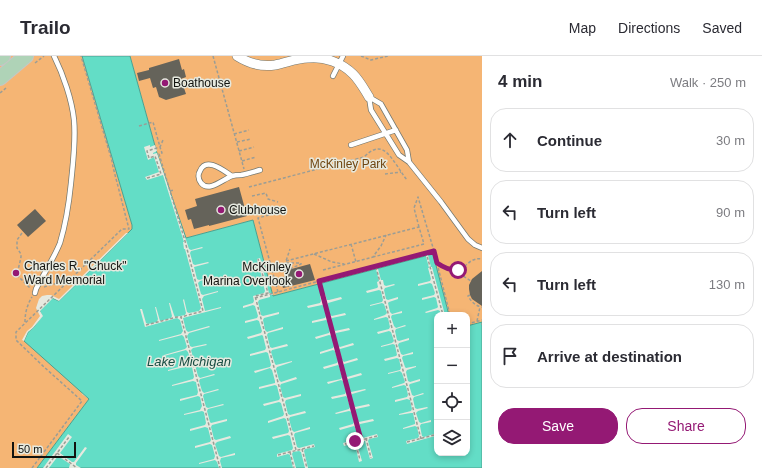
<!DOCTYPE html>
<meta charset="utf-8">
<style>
body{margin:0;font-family:Helvetica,sans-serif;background:#f2f2f3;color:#2b2b33}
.controls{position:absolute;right:12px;bottom:12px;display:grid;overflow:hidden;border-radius:8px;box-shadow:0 2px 6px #0003}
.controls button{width:36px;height:36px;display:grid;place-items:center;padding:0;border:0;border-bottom:1px solid #e1e1e2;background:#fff;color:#2b2b33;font:20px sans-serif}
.scale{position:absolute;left:12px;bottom:10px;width:64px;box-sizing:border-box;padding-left:4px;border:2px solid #12130f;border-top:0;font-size:11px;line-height:14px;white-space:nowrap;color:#12130f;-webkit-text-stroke:3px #e6e9df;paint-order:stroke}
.stop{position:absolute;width:12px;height:12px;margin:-9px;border:3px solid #941974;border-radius:50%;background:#fff}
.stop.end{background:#941974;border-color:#fff;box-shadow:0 1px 4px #0008}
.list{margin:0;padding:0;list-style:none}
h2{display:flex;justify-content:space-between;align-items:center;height:52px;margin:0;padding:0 16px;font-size:17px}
h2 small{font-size:13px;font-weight:400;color:#7c7c81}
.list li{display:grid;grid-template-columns:26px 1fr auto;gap:12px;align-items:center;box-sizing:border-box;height:64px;margin:0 8px 8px;padding:0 8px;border:1px solid #e1e1e2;border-radius:16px}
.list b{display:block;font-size:15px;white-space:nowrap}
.list em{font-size:13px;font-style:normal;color:#7c7c81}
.actions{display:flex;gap:8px;padding:12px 16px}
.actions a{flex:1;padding:9px 0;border:1px solid #941974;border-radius:16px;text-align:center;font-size:14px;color:#941974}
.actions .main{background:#941974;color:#fff}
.icon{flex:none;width:22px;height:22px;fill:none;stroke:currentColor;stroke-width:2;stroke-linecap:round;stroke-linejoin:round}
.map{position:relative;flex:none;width:482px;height:412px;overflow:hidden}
header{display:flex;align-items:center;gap:24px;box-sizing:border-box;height:56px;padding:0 20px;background:#fff;border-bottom:1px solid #e1e1e2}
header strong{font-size:19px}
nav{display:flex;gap:22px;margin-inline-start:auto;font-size:14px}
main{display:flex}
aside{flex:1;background:#fff}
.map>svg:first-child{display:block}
.green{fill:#f5b574}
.water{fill:#63ddc6;stroke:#4ba08f}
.pier{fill:#e6e9df}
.building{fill:#65635a}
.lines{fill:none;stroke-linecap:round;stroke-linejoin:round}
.service-casing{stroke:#767970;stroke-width:6}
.minor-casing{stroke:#767970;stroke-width:10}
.primary-casing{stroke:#c6c6c5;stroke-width:16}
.path{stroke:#9b9d95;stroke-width:1.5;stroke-dasharray:3 2;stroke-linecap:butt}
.service{stroke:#fff;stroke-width:4.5}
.minor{stroke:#fff;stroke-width:9}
.primary{stroke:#afd3b7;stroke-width:14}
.route{stroke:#941974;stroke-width:5}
.poi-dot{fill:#941974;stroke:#e6e9df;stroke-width:1.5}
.labels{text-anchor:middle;stroke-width:3;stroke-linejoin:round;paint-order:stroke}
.poi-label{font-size:12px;fill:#12130f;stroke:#e6e9df;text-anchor:start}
.park-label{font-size:12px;fill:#6f4510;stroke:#e6e9df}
.water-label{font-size:13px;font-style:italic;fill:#184d44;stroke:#e6e9df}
</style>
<header>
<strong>Trailo</strong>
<nav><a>Map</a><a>Directions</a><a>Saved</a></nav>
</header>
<main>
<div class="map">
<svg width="482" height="412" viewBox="0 0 482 412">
<rect width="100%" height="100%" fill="#e6e9df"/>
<path class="green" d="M0,0H82L132,169V173L59,245L82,338L89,343L37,412H0Z
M130,0H482V266L467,270V259H449L433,198L273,240L253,164L186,182L157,97Z"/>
<path class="water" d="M82,0H130L157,97L186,182L253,164L273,240L433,198L449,259H437V397H467V270L482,266V412H37L89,343L24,285L28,276L33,272L42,260L38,251C41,237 48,240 59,245L132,173V169Z"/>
<path class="pier" d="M150,89V91L155,89L157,95L153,97V98L157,97L189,193L191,194L202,191L203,192L191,195L190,197L193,208L195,209L208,206L209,207L194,211L197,223L199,224L214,220V221L200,225L198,227L201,238L203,239L218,235V236L204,240L202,243L205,255L221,251V252L183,262L186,274L188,276L209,270L210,271L189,277L187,280L190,290L192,291L206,288L207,289L193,292L191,294L194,305L196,306L210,303L211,304L197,307L195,309L198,320L200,322L214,318L215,319L200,323L199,325L202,335L204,337L218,333L219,334L204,338L203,340L206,351L208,352L223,348L224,349L208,353L207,355L210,366L211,367L227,363V365L212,369L211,371L214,383L216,384L230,380L231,382L217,386L215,388L219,400L221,401L235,397V399L221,402L220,405L222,412H219L217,406L215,404L199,408V407L214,403L215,400L212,389L210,388L195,392V390L210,386L211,384L208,372L205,371L190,375V373L205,369L206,367L204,356L202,355L184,359V358L200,354L202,350L200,341L198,340L180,345V343L197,339L198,336L196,326L193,325L172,330V329L193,323L194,321L192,311L189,310L168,315V314L189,308L191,306L188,296L186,294L164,300V299L185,293L187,291L184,281L182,279L159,285V284L181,278L183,275L180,264L177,262L145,271L140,253H142L146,267L148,268L157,266L158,263L155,251H156L160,265L171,262L172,260L169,247H170L174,259L175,261L185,259L186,257L183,244L184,243L187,256L189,257L199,255L201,252L185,193H184L183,186H184L163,119L147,124L145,121L159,116L154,101L148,104L144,91Z
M126,177H128L59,245L53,242L40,255L43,260L33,272L28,276L24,285L22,284L27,275L32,271L40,260L36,252L39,243L42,240L47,239H51L59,243Z
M428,199L431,211H432L445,259H440V255L438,254L426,257L425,256L437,252L438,251L436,242L434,241L422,244V242L434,239L435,237L432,228L430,227L418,230V228L430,225L431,223L428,212H429L426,200Z
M260,202L269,237H272L273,239H270V241L259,244L258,246L261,259L263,260L279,256V258L264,262L263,264L265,274L267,276L283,271V273L268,277L267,279L270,291L272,292L287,288L288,290L272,294L271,296L275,308L276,309L292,305V306L277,311L276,313L279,324L281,326L296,321L297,323L281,328L280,330L283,341L285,342L301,338V340L286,344L285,346L288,358L290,359L305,355L306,357L290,361L289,363L292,374L294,376L310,371V373L295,377L294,379L297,391L299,392L314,388L315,391L305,393L304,395L308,412H305L301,396L299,395L293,396L292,398L296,412H293L290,399L288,398L277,401V398L292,394L293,392L290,380L288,379L273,383L272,381L288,377L289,375L286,363L284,362L268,367V365L283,360L284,358L281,347L279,346L264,350L263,348L279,344L280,342L277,330L275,329L259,333V331L275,327V325L272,314L270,312L255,317L254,315L270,311L271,309L268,297L266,296L250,300V298L265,294L266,292L263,280L262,279L248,283L247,281L261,277L262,275L259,265L257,264L245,267V265L257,262L258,260L255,250L253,249L243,252V250L253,247L254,245L253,240L264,237L265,235L263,227L261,226L249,229V227L261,224L262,222L260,214L258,213L246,216L245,215L257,212L258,210L257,203Z
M376,213H378L381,224H383L384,229L386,230L394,228L395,229L385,232L384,234L386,243L388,244L398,241V243L389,246L388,247L390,256L392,258L402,255V257L392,259L391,261L394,270L396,272L405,269L406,270L396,273L395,275L397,284L399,285L409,282V284L399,287L398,289L401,298L403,299L413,296V298L403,300L402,302L405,311L406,312L416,310V311L407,314L406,316L408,325L410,326L420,323V325L410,328L409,329L412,339L414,340L423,337L424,338L414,341L413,343L415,352L417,353L427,351L428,352L418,355L416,357L419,366L421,367L431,364V366L421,368L420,370L422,380L424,381L434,378L435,380L407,388L406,385L418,382L419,380L417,371L415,370L403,373V372L415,368V366L413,357H411L399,359V358L411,355L412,353L410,344L407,343L395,346V344L407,341L408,339L406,330L404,329L392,332V331L404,327L405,326L402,317L400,315L388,318V317L400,314L401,312L399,303L397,302L385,305L384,303L396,300L397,299L395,289L393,288L381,291V290L392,287L394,285L391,276L389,275L378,278L377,276L389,273L390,271L388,262L386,261L374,264V263L385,259L387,257L384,248L382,247L370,250V249L382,246L383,244L381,235L379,234L367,237L366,235L377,232L378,231L377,226L379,225Z
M319,228H321L323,239L325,238L327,244H329L341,241L342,243L328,247L327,249L330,259L332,260L345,257L346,259L332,262L331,264L334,274L335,275L349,272L350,274L336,277L335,279L338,290L340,291L353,287L354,289L340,293L339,294L342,304L344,306L357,302L358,304L344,308L343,310L346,320L347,321L361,317L362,319L348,323L347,325L350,335L351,336L365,333L366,334L352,338L351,340L354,350L355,351L369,348L370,350L356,353L355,355L358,365L359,366L373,363L374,365L360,368L359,370L362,381L363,382L377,378L378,381L369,383L368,385L373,402L370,403L365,385H363L359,386L357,388L362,405L359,406L355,388L353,387L344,390L343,387L357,383L358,381L355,371L354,370L340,374L339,372L353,368L354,366L352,356L349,355L336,358L335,357L349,353L350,351L347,341L346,340L332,343L331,341L345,338L346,336L344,326L341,324L328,328L327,326L341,323L342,321L339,310L338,309L324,313L323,311L337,307L338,305L335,295L333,294L320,298V296L333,292L334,290L332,280L329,279L316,283L315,281L329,277L330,275L328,265L326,264L312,267V265L325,262L326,260L324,250L322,249L308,252L307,250L320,247L321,245L320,240L322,239Z
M68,378L72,381L60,397L72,406H74L85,391L87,392L76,407V409L81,412H69L70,408L58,400L49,412H43Z"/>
<path class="building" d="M179,3L182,14L184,13L186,21L181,23L186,38L166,44L159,41L156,31L153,32L150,22L139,25L137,17L149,14V12Z
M239,131L247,160L209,170V169L194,173L191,163L188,164L185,154L197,150L195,143Z
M35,153L46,165L28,181L17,169Z
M310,208L315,224L283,232L280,222L286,220L284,215Z
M482,215V250L472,243L470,239L469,233V229L472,223Z"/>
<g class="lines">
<defs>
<path id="service" d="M333,20L343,0
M369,41L371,54L399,99L409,106L441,146L468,183L475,189L482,192
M369,41L381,48L407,94L409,106
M351,89L396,74
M232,120C224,115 206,100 200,115C198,118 198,123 201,127C209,137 223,123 232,120C235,119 238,119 241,119C247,118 253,116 260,114
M35,237L36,233C43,219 54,202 60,187C66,167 69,147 71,127C73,106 76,85 74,64C72,44 63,18 54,0"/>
<path id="minor" d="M237,0C248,7 262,11 275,9C286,7 297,2 308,2C324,0 342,7 353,18C360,25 364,33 369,41"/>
<path id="primary" d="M0,2L3,0
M0,22L26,0"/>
</defs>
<use href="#service" class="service-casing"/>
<use href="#minor" class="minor-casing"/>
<use href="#primary" class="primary-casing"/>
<path class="path" d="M213,0L244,113
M361,0L371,4L388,0
M35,7L44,0
M0,37L6,32
M139,70L153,66L160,91L163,84
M234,78L249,74
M237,86L251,83
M239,95L254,91
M242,105L256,101
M385,118L401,116
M147,122L161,118L155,100L149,102L147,95L160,91L162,97L159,98L185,185L203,255L181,261L220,412
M249,131L364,101C379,86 386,94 396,108C400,114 403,119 407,124
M170,135L174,134
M252,140L266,137L268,143L278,146
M419,171L414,152L418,141L434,195L450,259
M22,177L17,184V192L21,198V201L17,219L30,232
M351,188L356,206
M426,196L443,259
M314,198L332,206L344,208
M258,203L268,237L255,240L296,394
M286,205L419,171L424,188L373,201
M286,207H301V208L288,214
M437,207C467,226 463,200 482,203
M376,211L421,383
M288,214L286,205L290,193
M323,214L373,201L375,198L381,190L386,179
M455,215L471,225
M319,225L361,384
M44,231C51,229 57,226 65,228
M278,236L258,162L280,156
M470,239L468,240C471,245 475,250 482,251
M255,242L434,195
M477,265L480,251
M25,266C25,257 27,249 32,241
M467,268L482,264
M481,268H482
M146,269L177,261H181
M366,382L371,402
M355,385L360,404
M407,386L434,379
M345,388L377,380
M302,393L307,412
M290,396L294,412
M57,397L77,412
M278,399L314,390
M32,412L82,345L44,311L16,284V276L122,173H129L113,111L112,105L81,0
M46,412L69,381"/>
<use href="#service" class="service"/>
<use href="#minor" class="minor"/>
<use href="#primary" class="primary"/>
</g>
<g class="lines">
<path class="route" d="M355,385L361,384L319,225L434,195L437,207C443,211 450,215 458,214"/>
</g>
<g class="poi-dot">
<circle cx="165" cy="27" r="4"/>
<circle cx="221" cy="154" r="4"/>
<circle cx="16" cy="217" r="4"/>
<circle cx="299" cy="218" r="4"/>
</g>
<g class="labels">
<g class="poi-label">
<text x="173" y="31">Boathouse</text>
<text x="229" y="158">Clubhouse</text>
<text x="24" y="214">Charles R. "Chuck"<tspan x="24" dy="14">Ward Memorial</tspan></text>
<text x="291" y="215" text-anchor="end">McKinley<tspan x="291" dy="14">Marina Overlook</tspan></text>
</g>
<g class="park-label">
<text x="348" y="112">McKinley Park</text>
</g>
<g class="water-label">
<text x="189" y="310">Lake Michigan</text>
</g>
</g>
</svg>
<div class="controls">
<button>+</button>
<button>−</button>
<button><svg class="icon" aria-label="locate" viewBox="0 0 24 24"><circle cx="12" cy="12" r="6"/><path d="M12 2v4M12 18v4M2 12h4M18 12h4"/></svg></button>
<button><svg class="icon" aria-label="layers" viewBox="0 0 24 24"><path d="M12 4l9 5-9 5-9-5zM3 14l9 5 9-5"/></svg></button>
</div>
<div class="scale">50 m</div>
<div class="stop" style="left:458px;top:214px"></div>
<div class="stop end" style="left:355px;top:385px"></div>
</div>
<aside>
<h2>4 min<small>Walk · 250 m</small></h2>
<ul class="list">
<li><svg class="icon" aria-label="ahead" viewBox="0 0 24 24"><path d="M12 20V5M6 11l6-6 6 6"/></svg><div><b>Continue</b></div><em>30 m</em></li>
<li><svg class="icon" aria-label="left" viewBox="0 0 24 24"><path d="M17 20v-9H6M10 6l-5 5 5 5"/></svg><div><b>Turn left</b></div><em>90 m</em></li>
<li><svg class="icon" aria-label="left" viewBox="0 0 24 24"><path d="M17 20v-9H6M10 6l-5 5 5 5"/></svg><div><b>Turn left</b></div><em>130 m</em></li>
<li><svg class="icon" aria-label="arrive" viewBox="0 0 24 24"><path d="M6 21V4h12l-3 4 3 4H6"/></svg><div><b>Arrive at destination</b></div></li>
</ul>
<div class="actions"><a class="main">Save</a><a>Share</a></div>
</aside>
</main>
